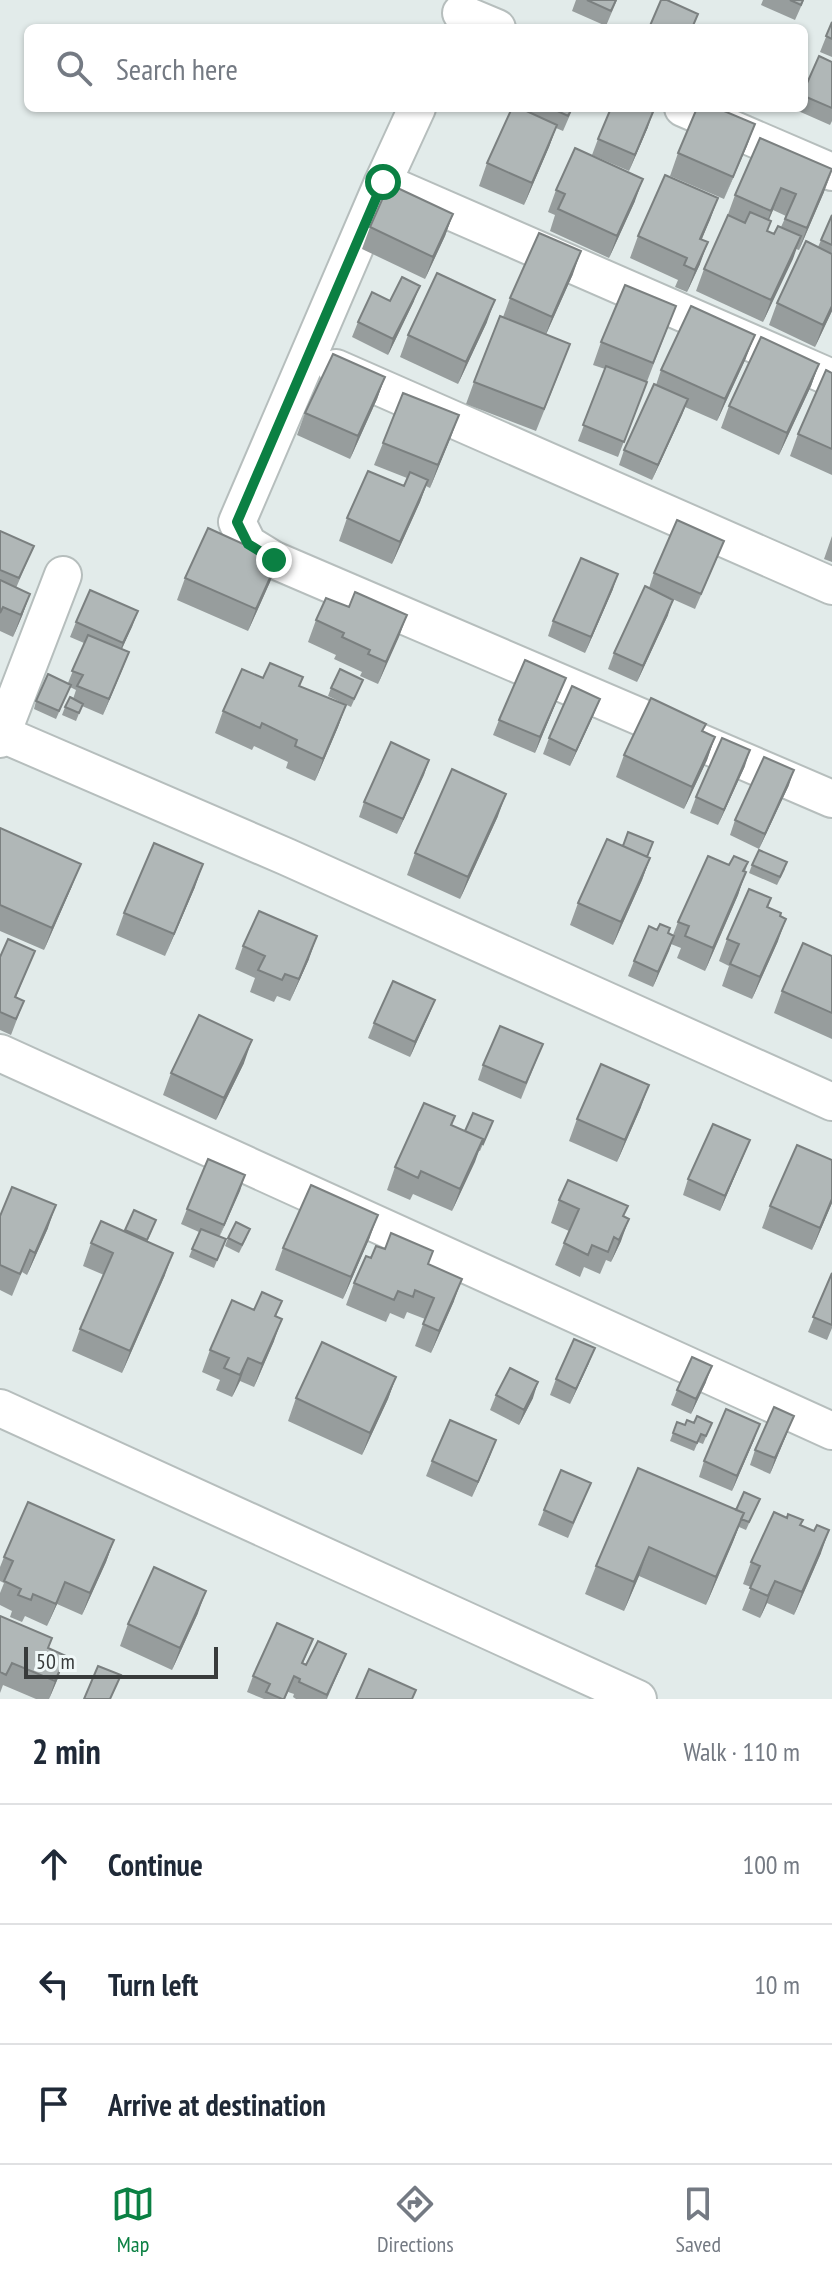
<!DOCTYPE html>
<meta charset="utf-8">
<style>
body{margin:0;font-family:"PT Sans Narrow",sans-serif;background:#f2f2f3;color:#1f2937}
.scale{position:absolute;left:24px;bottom:20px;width:194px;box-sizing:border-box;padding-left:8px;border:4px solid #383b3b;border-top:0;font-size:22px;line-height:28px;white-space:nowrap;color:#383b3b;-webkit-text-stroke:6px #f0f8f8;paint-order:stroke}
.stop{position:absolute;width:24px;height:24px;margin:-18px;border:6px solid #0b8043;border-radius:50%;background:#fff}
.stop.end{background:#0b8043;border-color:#fff;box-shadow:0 2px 8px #0008}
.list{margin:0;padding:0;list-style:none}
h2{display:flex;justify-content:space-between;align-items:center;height:104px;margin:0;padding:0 32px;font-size:34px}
h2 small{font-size:26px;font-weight:400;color:#747a83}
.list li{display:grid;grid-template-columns:52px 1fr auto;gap:24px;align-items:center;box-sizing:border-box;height:120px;padding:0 32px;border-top:2px solid #e0e1e3}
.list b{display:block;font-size:30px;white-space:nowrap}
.list em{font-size:26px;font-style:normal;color:#747a83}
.icon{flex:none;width:44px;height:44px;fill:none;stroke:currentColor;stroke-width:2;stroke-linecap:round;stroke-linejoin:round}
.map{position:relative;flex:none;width:832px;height:1699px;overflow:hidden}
.search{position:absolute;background:#fff;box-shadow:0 2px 6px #0004;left:24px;right:24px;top:24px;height:88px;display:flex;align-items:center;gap:20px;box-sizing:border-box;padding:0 28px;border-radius:12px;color:#747a83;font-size:30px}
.sheet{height:464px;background:#fff}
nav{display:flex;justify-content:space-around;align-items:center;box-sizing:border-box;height:112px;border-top:2px solid #e0e1e3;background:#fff;font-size:22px;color:#747a83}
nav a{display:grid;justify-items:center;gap:4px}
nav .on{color:#0b8043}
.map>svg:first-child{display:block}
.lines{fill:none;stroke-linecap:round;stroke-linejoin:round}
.minor-casing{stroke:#b6bebd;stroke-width:40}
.minor{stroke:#fff;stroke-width:36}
.wall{fill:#979d9d;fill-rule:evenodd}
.shaded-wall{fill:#7b8080}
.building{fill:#b0b7b7;stroke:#7b8080;stroke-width:2}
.route{stroke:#0b8043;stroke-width:10}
</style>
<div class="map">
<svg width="832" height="1699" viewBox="0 0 832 1699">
<rect width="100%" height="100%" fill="#e2ebea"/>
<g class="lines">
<defs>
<path id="minor" d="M461,13L497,28
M417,108L383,182L237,522L248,544L274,560L832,799
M683,108L832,172
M383,182L832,378
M336,368L832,586
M2,734L287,857L832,1102
M0,739L63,575
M0,1053L832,1431
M0,1408L638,1699"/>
</defs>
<use href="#minor" class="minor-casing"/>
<use href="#minor" class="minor"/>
</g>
<path class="wall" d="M576,0H617L606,26L572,11Z
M763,0H804L795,20L761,5Z
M832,22V57L820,52Z
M832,62V121L830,125L796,110L797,108H804V90Z
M529,108H573L563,131L556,128L549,147L524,205L479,186L487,163L528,112Z
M755,124L724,199L670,176L678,153Z
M648,127L629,171L592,155L598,139Z
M760,138L824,192L799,250L796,249L763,322L696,291L704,269L727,217L735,195ZM773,210L786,216L781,227L774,234L767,231L771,221L769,220Z
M556,190L635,201L609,258L550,231L555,215L548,212Z
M718,198L702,239L700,264L687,292L675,287L678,280L630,258L638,236Z
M453,214L445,236L425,279L362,249L370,227Z
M832,215V311L815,347L769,325L777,303L818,247Z
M573,274L546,334L562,366L536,431L466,404L474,382L503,317L510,298Z
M390,301H414L388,355L352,337L358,322Z
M676,306L618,457L578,441L605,369L593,365L601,342Z
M487,322L458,384L400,357L408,335Z
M746,358L717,421L685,407L652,480L619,465L624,450L656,385L661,370Z
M819,364L811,386L779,455L721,428L729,406Z
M832,373V475L790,456L798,434Z
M385,377L377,399L350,459L297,435L305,413Z
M459,415L430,488L426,486L420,502L392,564L339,541L347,518L404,486L407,478L374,465L383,443Z
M0,531L34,546L16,588L30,594L22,616L13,637L0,631Z
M832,536V562L824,559Z
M718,556L695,609L659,593L668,615L637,682L608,669L614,653L649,588L654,573Z
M278,560L270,582L248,631L177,600L185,578Z
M613,589L585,653L548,636L553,621Z
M349,607L407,615L378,684L360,676L362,672L334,659L336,655L308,642L316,620Z
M138,611L122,649L129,652L103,715L82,706L76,721L62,715L65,707L73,699L76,690L70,687L56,719L34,709L36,701L68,683L84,643L70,637L76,622Z
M263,678L299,686L346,705L338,727L315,781L286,768L288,762L254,746L252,750L215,733L223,711Z
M566,678L535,753L493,735L499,720Z
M360,687L351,707L328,696L331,688Z
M594,714L570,766L543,754L549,738Z
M703,732L715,737L707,760L684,809L616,777L624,755Z
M429,760L397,834L359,817L364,802Z
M745,766L718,825L690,813L696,797Z
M789,785L759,849L730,835L735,820Z
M498,816L460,899L407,875L415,853Z
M0,828L72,886L44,950L0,931Z
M650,858L642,880L613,945L570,925L578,903Z
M748,862L738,895L705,971L677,958L681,948L671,944L653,987L628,976L634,961L657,930L673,935L678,922L729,865Z
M752,865L785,869L777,885L749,873Z
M195,887L165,956L116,935L124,913Z
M771,898L768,907L780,916L778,941L752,999L722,986L729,966L719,961L727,939Z
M243,946L309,959L290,1001L277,996L274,1002L250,992L255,978L235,969Z
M35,951L16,997L24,1001L11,1035L0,1030V957Z
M832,956V1039L774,1013L782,991Z
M435,1000L410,1057L368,1038L374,1023Z
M543,1044L521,1099L478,1080L483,1065Z
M244,1063L216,1120L163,1095L171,1073Z
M641,1107L617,1162L569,1141L577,1119Z
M493,1121L480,1151H479L452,1211L413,1194L410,1200L387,1190L395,1167L452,1125L465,1131Z
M750,1140L720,1211L683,1195L688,1179Z
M832,1160V1203L812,1250L762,1228L770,1206Z
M245,1175L219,1237L226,1239L214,1268L189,1257L199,1232L181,1224L187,1209Z
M559,1200L624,1217L621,1241L611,1262L606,1260L600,1274L584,1267L580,1277L555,1265L569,1231L551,1223Z
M134,1210L153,1228L147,1242L165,1275L122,1373L72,1351L80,1329L104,1275L83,1266L91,1243L124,1232Z
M0,1216L48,1228L27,1275L22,1272L12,1296L0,1290Z
M247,1237L239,1253L225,1246L228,1238Z
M370,1237L343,1299L275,1270L283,1248Z
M371,1258L428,1264L454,1301L431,1353L415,1346L425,1319L407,1312L404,1319L390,1313L386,1322L346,1305L354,1283Z
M832,1273V1328L827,1340L808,1332Z
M282,1301L276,1316L274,1341L254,1387L240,1381L232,1397L216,1390L220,1380L202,1372L210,1350L254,1310Z
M589,1363L570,1404L550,1395L556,1379Z
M396,1377L388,1399L362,1455L288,1421L296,1398Z
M706,1382L691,1414L671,1405L677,1390Z
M496,1395L533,1398L519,1425L490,1410Z
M677,1422L685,1425L694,1423H712L703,1444L698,1442L694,1451L670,1441Z
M788,1431L770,1474L750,1465L755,1450Z
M754,1440L732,1491L699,1477L704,1461Z
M490,1456L472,1497L426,1476L432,1461Z
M585,1498L568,1538L538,1525L544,1510Z
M760,1499L746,1530L739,1527L706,1605L639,1576L624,1611L585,1594L596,1566L736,1510Z
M801,1525L821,1553L794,1615L767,1603L760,1618L742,1610L751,1587L743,1584L751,1562Z
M114,1540L106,1562L82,1615L57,1604L47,1626L25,1616L22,1622L10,1617L12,1611L0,1605V1593L4,1583L0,1581V1567L4,1557Z
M198,1613L172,1670L120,1646L128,1624Z
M0,1616L52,1638L48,1648L58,1678L49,1699H36L3,1685L0,1693Z
M313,1639L303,1663L306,1665L346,1654L327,1699H296L293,1697L294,1694L288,1692L285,1699H264L247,1692L253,1676Z"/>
<path class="shaded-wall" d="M653,112L648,127L629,171L635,155Z
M755,124L747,146L724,199L733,177Z
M557,125L549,147L524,205L532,183Z
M832,171L824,192L799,250L807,228Z
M643,179L635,201L609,258L617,236Z
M781,188L773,210L763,233L771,211Z
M718,198L710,220L692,261L700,239Z
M453,214L445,236L425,279L433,257Z
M801,236L793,259L763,322L771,300Z
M708,242L700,264L687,292L695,270Z
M581,251L573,274L544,339L552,317Z
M420,286L414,301L388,355L393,339Z
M495,300L487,322L458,384L466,362Z
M832,306V311L815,347L823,325Z
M755,335L746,358L717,421L725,399Z
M819,364L811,386L779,455L787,433Z
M385,377L377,399L350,459L358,436Z
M688,399L682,415L652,480L658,465Z
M459,415L451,437L430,488L438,465Z
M428,480L420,502L392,564L400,542Z
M278,560L270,582L248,631L256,609Z
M618,574L613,589L585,653L591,637Z
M30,594L22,616L13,637L21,615Z
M673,600L668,615L637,682L643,666Z
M138,611L132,627L117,659L123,643Z
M407,615L399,637L378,684L386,662Z
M129,652L123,668L103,715L109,699Z
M566,678L560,693L535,753L540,737Z
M600,699L594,714L570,766L576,751Z
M346,705L338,727L315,781L323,759Z
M715,737L707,760L684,809L692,787Z
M750,750L745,766L718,825L724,810Z
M429,760L424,775L397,834L403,819Z
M794,770L789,785L759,849L765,834Z
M506,794L498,816L460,899L468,877Z
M650,858L642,880L613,945L621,922Z
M81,864L72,886L44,950L52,928Z
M203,864L195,887L165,956L174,934Z
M746,872L738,895L705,971L713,948Z
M786,919L778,941L752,999L760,977Z
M317,936L309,959L290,1001L299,979Z
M674,936L669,951L653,987L658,972Z
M435,1000L429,1015L410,1057L415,1042Z
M252,1040L244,1063L216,1120L224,1098Z
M649,1085L641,1107L617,1162L625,1140Z
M483,1139L475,1162L452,1211L460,1189Z
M750,1140L744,1155L720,1211L725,1196Z
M245,1175L240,1191L218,1240L224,1225Z
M832,1199V1203L812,1250L820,1228Z
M56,1205L48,1228L27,1275L35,1253Z
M378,1215L370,1237L343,1299L351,1277Z
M629,1219L621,1241L611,1262L619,1240Z
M173,1253L165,1275L122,1373L130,1351Z
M462,1279L454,1301L431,1353L439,1331Z
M282,1319L274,1341L254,1387L262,1364Z
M595,1348L589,1363L570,1404L576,1389Z
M248,1358L240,1381L232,1397L240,1375Z
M712,1366L706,1382L691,1414L696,1399Z
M396,1377L388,1399L362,1455L370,1433Z
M538,1382L533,1398L519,1425L524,1410Z
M794,1416L788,1431L770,1474L775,1458Z
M760,1424L754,1440L732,1491L737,1476Z
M496,1440L490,1456L472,1497L478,1482Z
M744,1513L733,1542L706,1605L716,1577Z
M829,1530L821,1553L794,1615L802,1592Z
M114,1540L106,1562L82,1615L90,1593Z
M649,1547L639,1576L624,1611L634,1582Z
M775,1581L767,1603L760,1618L768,1596Z
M65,1582L57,1604L47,1626Z
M206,1591L198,1613L172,1670L180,1648Z
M346,1654L340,1669L326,1699L327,1695Z
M66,1656L58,1678L49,1699L55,1681Z"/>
<path class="building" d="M587,0H616L611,11Z
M661,0H667L698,14L692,28H649Z
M790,0H803L801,5Z
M832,22V39L826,36Z
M819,56L832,62V108L804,96V90Z
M512,108H520L557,125L532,183L487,163Z
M551,108H572L568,116Z
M611,108H644L653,112L635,155L598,139Z
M697,108H717L755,124L733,177L678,153Z
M760,138L832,169L807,228L785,219L796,194L781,188L771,211L735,195Z
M575,148L643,179L617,236L558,209L565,194L556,190Z
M665,175L718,198L700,239L708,242L695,270L684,265L687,258L638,236Z
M389,184L453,214L433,257L370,227Z
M750,212L771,221L767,231L774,234L778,226L801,236L771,300L704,269L728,215L745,223Z
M832,215V245L821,240Z
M539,233L581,251L552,317L510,298Z
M806,241L832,254V306L823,325L777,303Z
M437,273L495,300L466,362L408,335Z
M402,277L420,286L393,339L358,322L372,292L390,301Z
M625,285L676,306L653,363L601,342Z
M691,306L755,335L725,399L661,370Z
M500,316L570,344L544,409L474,382Z
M761,337L819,364L787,433L729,406Z
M333,354L385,377L358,436L305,413Z
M606,366L647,382L624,442L583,425Z
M826,370L832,373V449L798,434Z
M654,384L688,399L658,465L624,450Z
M403,393L459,415L438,465L383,443Z
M368,471L404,486L410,472L428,480L400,542L347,518Z
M677,520L724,541L701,594L654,573Z
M208,528L278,560L256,609L185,578Z
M0,531L34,546L19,578L0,570Z
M581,558L618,574L591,637L553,621Z
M0,580L30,594L21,615L3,607L0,613Z
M645,586L673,600L643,666L614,653Z
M90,590L138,611L123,643L76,622Z
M355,592L407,615L386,662L368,654L370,650L342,637L344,633L316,620L326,598L349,607Z
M88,635L129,652L109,699L77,686L83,675L72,671Z
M525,660L566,678L540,737L499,720Z
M270,663L303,677L299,686L346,705L323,759L295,746L297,740L262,723L260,728L223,711L242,669L263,678Z
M340,669L363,680L354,699L331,688Z
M48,674L71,685L59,711L36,701Z
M572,686L600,699L576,751L549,738Z
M70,697L83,704L79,713L65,707Z
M651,698L706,724L702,731L715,737L692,787L624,755Z
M722,738L750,750L724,810L696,797Z
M391,742L429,760L403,819L364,802Z
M764,757L794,770L765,834L735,820Z
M452,769L506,794L468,877L415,853Z
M0,828L81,864L52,928L0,905Z
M628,832L653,842L647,857L623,846Z
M607,839L650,858L621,922L578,903Z
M154,843L203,864L174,934L124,913Z
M759,850L787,862L780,877L752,865Z
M708,856L729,865L734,856L748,862L743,871L746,872L713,948L685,936L689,926L678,922Z
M749,889L771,898L767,907L781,913L780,916L786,919L760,977L730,964L739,944L727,939Z
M259,911L317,936L299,979L285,974L282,980L258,970L265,956L243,946Z
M660,924L670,928L668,933L674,936L658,972L634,961L649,926L657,930Z
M8,939L35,951L15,997L24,1001L16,1019L0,1012V957Z
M803,943L832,956V1013L782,991Z
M393,981L435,1000L415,1042L374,1023Z
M199,1015L252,1040L224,1098L171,1073Z
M500,1026L543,1044L526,1083L483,1065Z
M601,1064L649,1085L625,1140L577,1119Z
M424,1103L455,1116L451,1125L483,1139L460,1189L421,1171L418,1178L395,1167Z
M473,1113L493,1121L483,1144L482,1143L483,1139L465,1131Z
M713,1124L750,1140L725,1196L688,1179Z
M797,1145L832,1160V1199L820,1228L770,1206Z
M208,1159L245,1175L224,1225L187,1209Z
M568,1180L628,1206L623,1216L629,1219L619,1240L614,1237L608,1252L592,1245L588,1255L564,1243L579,1209L559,1200Z
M311,1185L378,1215L351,1277L283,1248Z
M12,1187L56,1205L35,1253L30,1250L20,1274L0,1265V1216Z
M134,1210L156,1220L147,1240L125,1230Z
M101,1221L173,1253L130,1351L80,1329L113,1253L91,1243Z
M236,1222L250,1229L242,1245L228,1238Z
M201,1229L226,1239L217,1260L192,1249Z
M391,1233L433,1251L428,1264L462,1279L439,1331L423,1324L434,1298L415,1290L413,1297L398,1291L394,1300L354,1283L366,1256L371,1258L376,1246L385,1249Z
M832,1273V1325L813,1317Z
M262,1292L282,1301L275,1316L282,1319L262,1364L248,1358L240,1375L224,1368L229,1358L210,1350L232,1300L254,1310Z
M574,1339L595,1348L576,1389L556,1379Z
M322,1342L396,1377L370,1433L296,1398Z
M692,1357L712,1366L696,1399L677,1390Z
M510,1368L538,1382L524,1410L496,1395Z
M774,1407L794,1416L775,1458L755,1450Z
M726,1409L760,1424L737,1476L704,1461Z
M697,1416L712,1423L706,1436L701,1434L697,1443L673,1433L677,1422L685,1425L687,1420L694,1423Z
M450,1420L496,1440L478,1482L432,1461Z
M638,1468L744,1513L716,1577L649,1547L634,1582L596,1566Z
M561,1470L591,1483L573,1523L544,1510Z
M744,1492L760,1499L749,1522L741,1519L744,1513L736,1510Z
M28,1502L114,1540L90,1593L65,1582L56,1604L33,1594L31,1600L18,1595L21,1589L4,1581L13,1561L4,1557Z
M774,1512L787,1518L788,1514L803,1520L800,1525L814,1531L817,1525L829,1530L802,1592L775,1581L768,1596L750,1588L760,1566L751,1562Z
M154,1567L206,1591L180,1648L128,1624Z
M0,1616L52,1638L48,1648L66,1656L55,1681L12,1663L6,1675L0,1672Z
M277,1623L313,1639L302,1663L306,1665L318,1641L346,1654L327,1695L299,1682L300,1679L294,1676L284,1699H282L266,1692L270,1684L253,1676Z
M98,1666L121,1675L110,1699H84Z
M369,1669L416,1690L412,1699H356Z"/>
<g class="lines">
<path class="route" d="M274,560L248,544L237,522L383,182"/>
</g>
</svg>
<div class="scale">50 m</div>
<div class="stop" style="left:383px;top:182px"></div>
<div class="stop end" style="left:274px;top:560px"></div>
<div class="search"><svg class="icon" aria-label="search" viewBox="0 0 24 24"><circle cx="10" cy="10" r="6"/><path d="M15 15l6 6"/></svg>Search here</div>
</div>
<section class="sheet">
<h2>2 min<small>Walk · 110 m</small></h2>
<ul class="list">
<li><svg class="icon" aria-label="ahead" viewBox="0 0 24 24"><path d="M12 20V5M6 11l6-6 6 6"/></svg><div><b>Continue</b></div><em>100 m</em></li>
<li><svg class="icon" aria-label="left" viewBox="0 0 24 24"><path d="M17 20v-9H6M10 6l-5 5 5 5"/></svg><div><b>Turn left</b></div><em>10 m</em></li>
<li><svg class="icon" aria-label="arrive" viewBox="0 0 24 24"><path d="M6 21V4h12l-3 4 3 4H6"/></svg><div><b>Arrive at destination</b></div></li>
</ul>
</section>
<nav>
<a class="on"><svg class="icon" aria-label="map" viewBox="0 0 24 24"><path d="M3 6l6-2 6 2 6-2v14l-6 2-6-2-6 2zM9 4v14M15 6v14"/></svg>Map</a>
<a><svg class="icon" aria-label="directions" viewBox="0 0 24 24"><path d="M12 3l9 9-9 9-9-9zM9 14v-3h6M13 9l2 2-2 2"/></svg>Directions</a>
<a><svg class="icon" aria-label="saved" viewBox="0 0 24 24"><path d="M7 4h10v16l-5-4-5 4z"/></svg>Saved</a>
</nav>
